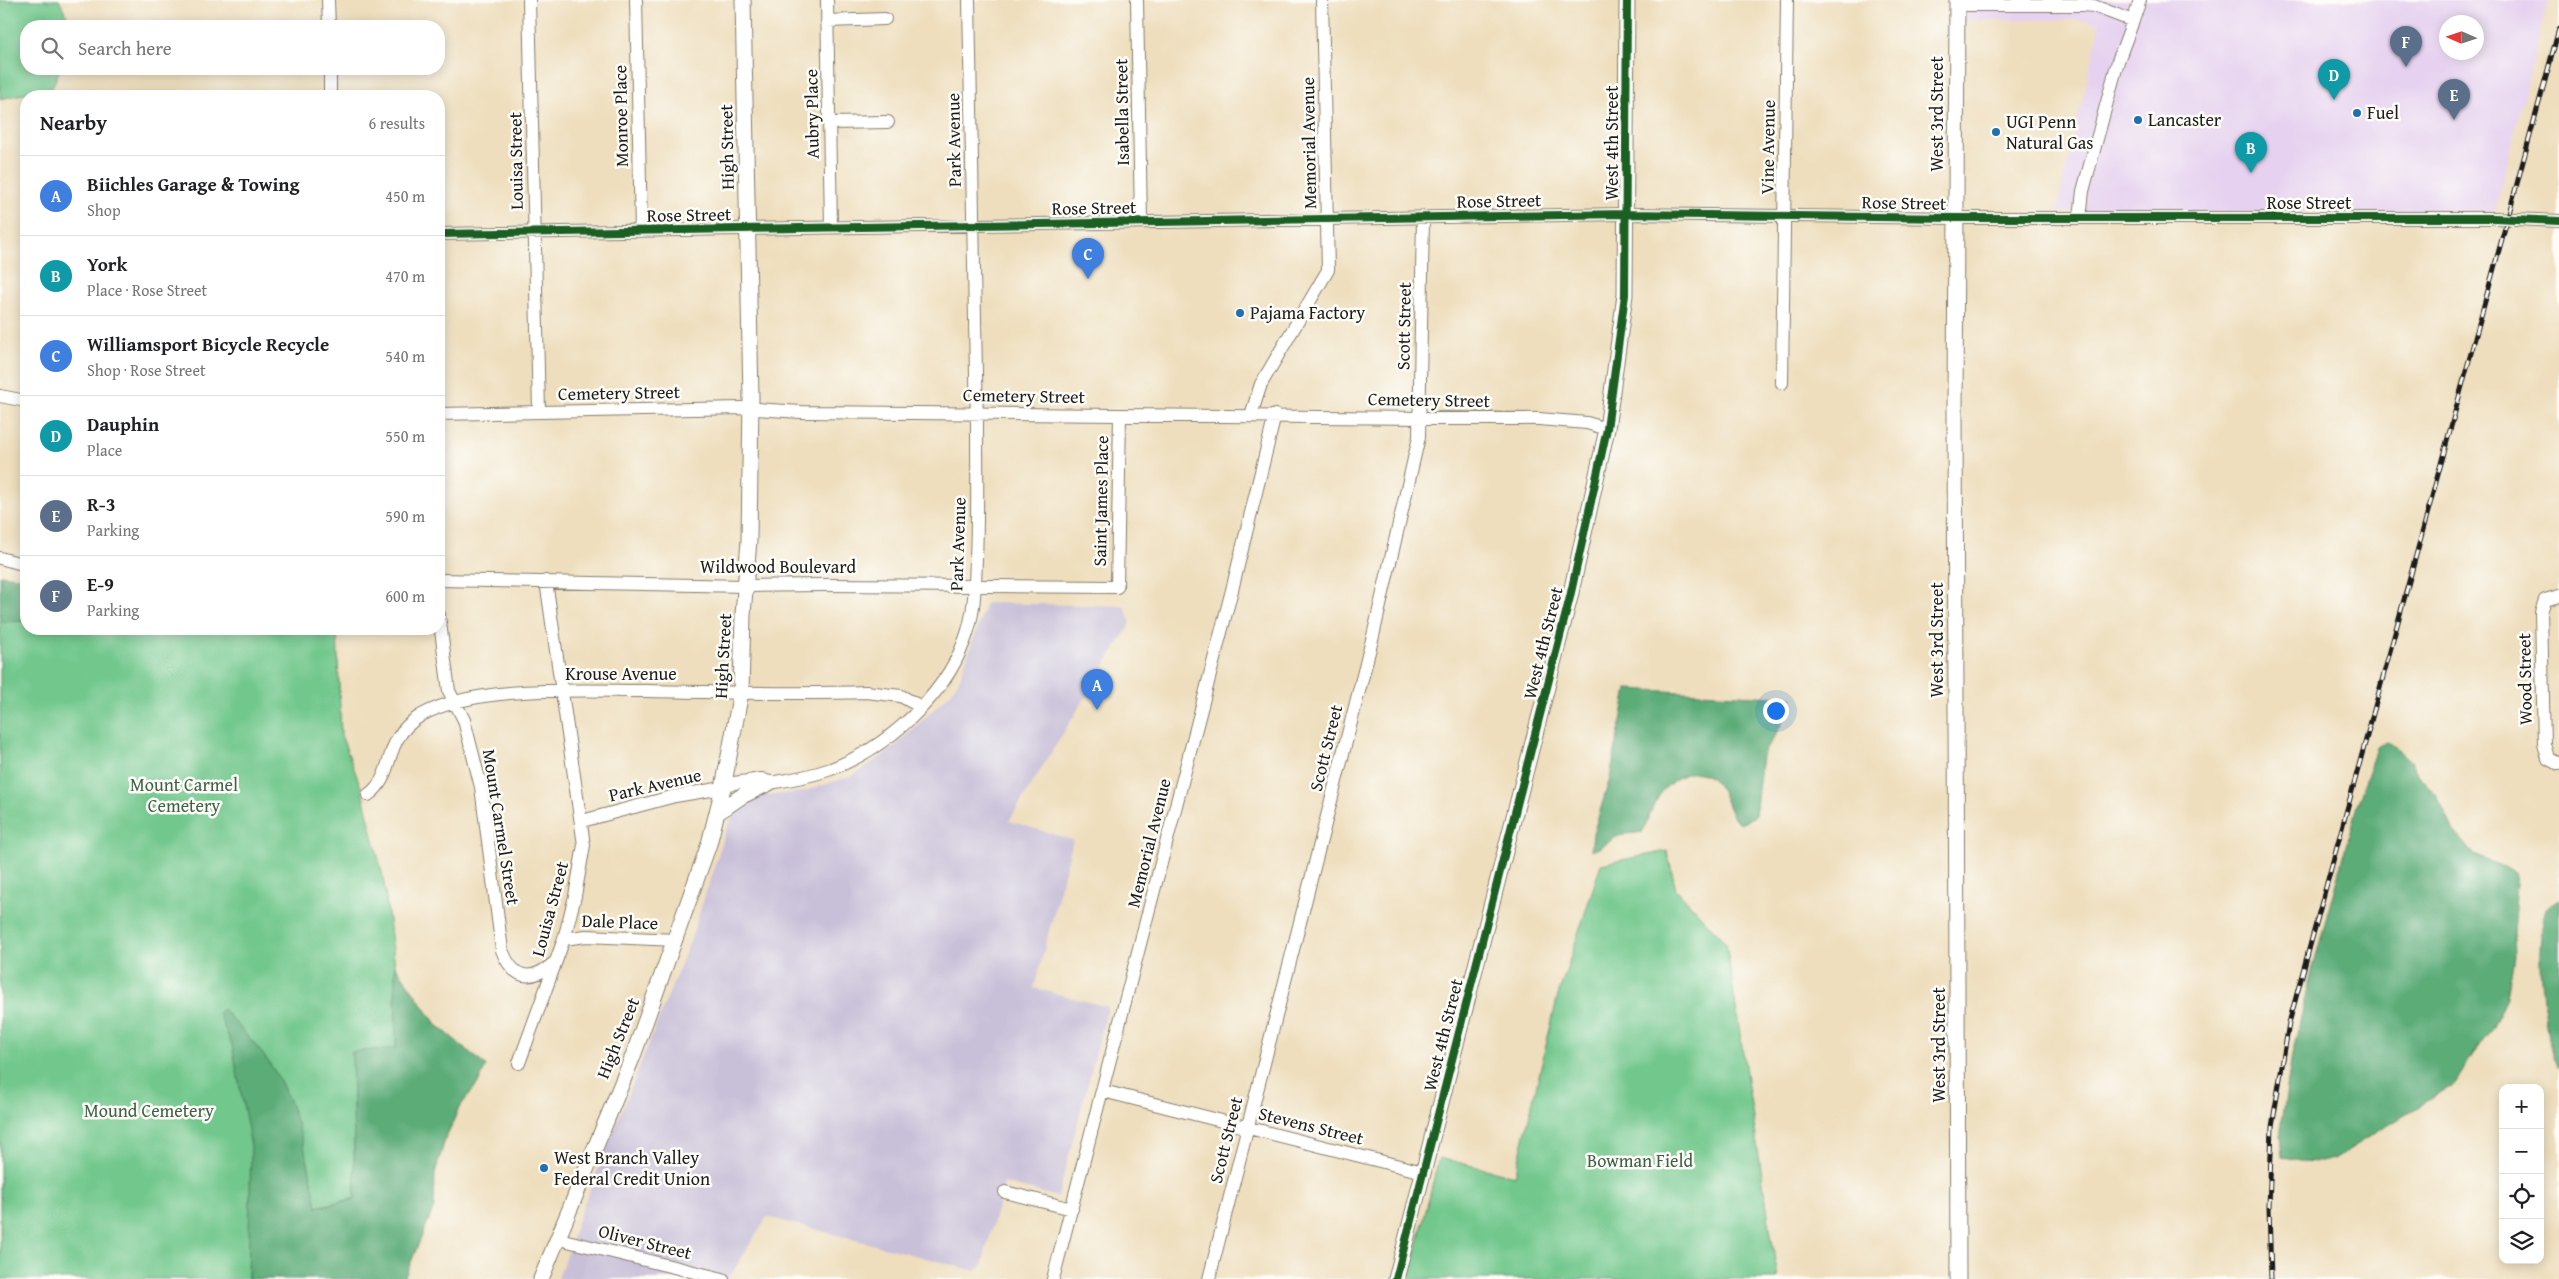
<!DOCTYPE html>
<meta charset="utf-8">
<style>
body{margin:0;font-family:"Gentium Book Plus",serif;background:#f2f2f2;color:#202124}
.controls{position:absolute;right:15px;bottom:15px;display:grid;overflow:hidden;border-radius:10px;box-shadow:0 2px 12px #0003}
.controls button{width:45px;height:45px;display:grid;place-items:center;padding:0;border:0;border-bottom:1px solid #e0e0e0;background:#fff;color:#202124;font:25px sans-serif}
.compass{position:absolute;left:2439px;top:15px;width:45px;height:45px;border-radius:50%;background:#fff;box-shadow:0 2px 12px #0003;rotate:273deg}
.you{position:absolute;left:1775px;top:710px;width:18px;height:18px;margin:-12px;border:4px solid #fff;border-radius:50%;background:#1a73e8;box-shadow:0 0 0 8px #1a73e833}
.badge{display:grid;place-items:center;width:32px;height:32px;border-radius:50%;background:#d93025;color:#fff;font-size:16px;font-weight:700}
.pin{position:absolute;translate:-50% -41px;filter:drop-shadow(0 1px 2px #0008)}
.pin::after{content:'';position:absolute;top:26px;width:18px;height:15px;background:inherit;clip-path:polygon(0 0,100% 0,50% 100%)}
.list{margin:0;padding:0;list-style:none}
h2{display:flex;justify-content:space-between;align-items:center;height:65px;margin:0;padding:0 20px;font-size:21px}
h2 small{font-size:16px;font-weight:400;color:#757577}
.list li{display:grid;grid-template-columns:32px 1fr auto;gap:15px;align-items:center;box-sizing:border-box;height:80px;padding:0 20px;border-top:1px solid #e0e0e0}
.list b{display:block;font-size:19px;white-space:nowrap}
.list p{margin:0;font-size:16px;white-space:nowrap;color:#757577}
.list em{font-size:16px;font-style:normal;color:#757577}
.icon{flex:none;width:28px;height:28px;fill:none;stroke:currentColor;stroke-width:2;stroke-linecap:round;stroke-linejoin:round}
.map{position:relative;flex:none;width:2559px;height:1279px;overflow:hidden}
.search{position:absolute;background:#fff;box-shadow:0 2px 12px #0003;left:20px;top:20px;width:425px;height:55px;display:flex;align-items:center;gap:12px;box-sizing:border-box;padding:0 18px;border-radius:20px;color:#757577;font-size:19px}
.panel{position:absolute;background:#fff;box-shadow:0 2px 12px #0003;left:20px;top:90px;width:425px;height:545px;border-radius:20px}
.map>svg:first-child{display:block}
.built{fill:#e6d2f0;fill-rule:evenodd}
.industrial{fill:#c8bfd8}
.green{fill:#71c78c;stroke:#467254}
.forest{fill:#5cac78;stroke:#3c644a}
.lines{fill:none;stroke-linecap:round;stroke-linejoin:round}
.minor-casing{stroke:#857d6c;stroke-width:14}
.major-casing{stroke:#857d6c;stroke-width:17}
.minor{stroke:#fff;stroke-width:12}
.major{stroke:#fff;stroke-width:15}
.rail-casing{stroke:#1c1c1c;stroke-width:5}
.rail{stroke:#fdfcf7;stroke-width:3;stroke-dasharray:9;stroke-linecap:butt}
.cycleway-casing{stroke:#fdfcf7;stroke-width:11}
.cycleway{stroke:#1b5e20;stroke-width:8}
.poi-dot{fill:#1f6fb2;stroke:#fdfcf7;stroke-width:2}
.labels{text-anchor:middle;stroke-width:5;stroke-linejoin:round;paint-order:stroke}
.street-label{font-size:18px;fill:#1c1c1c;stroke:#fdfcf7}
.poi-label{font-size:18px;fill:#1c1c1c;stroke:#fdfcf7;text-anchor:start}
.park-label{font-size:18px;fill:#3e6049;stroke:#fdfcf7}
</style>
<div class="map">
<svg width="2559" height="1279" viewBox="0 0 2559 1279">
<rect width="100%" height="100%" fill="#fdfcf7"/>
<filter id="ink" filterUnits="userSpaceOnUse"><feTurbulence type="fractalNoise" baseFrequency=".02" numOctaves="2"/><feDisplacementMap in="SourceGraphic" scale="10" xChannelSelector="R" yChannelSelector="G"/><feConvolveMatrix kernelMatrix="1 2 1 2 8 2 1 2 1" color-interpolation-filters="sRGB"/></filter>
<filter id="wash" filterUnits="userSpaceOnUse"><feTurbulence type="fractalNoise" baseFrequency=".0096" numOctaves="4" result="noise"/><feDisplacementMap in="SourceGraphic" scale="20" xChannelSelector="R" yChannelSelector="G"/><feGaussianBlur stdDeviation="1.12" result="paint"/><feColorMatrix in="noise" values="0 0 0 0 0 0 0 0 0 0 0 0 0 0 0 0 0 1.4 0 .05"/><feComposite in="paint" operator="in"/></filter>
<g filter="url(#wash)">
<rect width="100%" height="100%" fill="#eedebd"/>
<path class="built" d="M1957,0H2548L2495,211L2386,213L2056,212L2100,25L2088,20H1957ZM2446,22H2476V52H2446Z"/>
<path class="industrial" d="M986,603L1124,606L1131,623L1009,821L1073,840L1034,988L1108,1007L1058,1197L1004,1183L982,1266L976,1271L767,1217L728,1279H558L580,1214L691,939L727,827L737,809L759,796L801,792L852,776L892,749L951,693L960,678Z"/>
<path class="green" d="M0,0H59L72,26H26V69H60L52,88L0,99Z
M26,621V629H337L341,735L361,787L383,876L395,965L396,1048L352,1052L355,1198L251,1222L248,1279H0V622Z
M1667,851L1676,889L1726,943L1778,1279H1409L1439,1158L1515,1176L1557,999L1601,864Z"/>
<path class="forest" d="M0,575L26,578V621L0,622Z
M1627,689L1793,698L1780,727L1762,756L1755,816L1740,824C1728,814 1728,800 1719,787C1702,761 1674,774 1659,796C1652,806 1648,820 1643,831C1635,835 1627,832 1619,836C1609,840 1603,848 1591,851L1593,834L1610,778Z
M2388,742L2412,762L2417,774L2436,794L2453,830L2475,855L2514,872L2517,884L2513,932L2514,956L2507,997L2492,1029L2478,1046L2455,1084L2334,1159L2321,1162L2299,1161L2282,1156L2280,1136L2292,1054L2313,967L2357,805L2378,745Z
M2559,900V1067C2550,1058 2550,1043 2548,1031C2541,990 2535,949 2546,908Z
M395,965L436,1024L486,1066L479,1082L459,1108L445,1140L435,1173L434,1207L404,1279H248L251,1146L232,1045L218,1013L223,1009C243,1031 266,1054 280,1081C300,1121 309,1164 317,1207L355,1199L352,1052L396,1048Z"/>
</g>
<g filter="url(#ink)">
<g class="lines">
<defs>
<path id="minor" d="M328,0L329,26
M529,0L539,411
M636,0L641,230
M827,0L831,227
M1137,0L1141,222
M1957,5H2083L2094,6L2133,21L2140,0
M827,21L885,19
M330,69V96
M830,123L888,122
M2080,218L2083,191L2118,61L2133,21
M439,234L1627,214L1956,218H2494L2559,221
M1782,383L1787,0
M0,396L26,401
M439,414L743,408L801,412L1539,419L1587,423L1607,429
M1251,415L1261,384L1328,270L1322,0
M0,558L26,565
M439,580L746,586L823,585L1117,587L1120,415
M2559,596L2545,600L2541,612L2544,744L2548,758L2559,764
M439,615L449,691L464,720L481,787L502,950C513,979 530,983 554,963
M368,795C397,775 380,741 420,716C474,684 584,691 647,691C720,692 793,695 866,692L901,696L921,707
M582,821L675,796L723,788L734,783L762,779L769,783C790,780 811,776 831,769C886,748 943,698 964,642C975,615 975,586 976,558C978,514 977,471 977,427C975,285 971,142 969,0
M564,939L586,936L676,940
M519,1063L564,939L575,896L584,845L546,581
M1103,1091L1423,1172
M1005,1192L1072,1209
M559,1239L723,1279
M1053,1279L1232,590L1275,415
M1209,1279L1373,636L1419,437L1423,218"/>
<path id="major" d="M1957,0L1955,412L1958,1279
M717,813L742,796L769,783
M541,1279L633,1056L709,844L723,788L741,692L743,615L749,540L751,398L743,0
M1396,1279L1570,597L1607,429L1625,295L1627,0"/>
</defs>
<use href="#minor" class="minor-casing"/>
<use href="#major" class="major-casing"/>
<use href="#minor" class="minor"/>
<use href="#major" class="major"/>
<defs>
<path id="rail" d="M2271,1279L2269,1207L2272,1127L2289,1023L2559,29"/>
</defs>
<use href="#rail" class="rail-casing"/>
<use href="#rail" class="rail"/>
<defs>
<path id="cycleway" d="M439,234L1627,214L1956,218H2494L2559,221
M1396,1279L1570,597L1607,429L1625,295L1627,0"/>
</defs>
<use href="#cycleway" class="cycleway-casing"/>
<use href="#cycleway" class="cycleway"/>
</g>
</g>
<g class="poi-dot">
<circle cx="2357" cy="113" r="5"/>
<circle cx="2138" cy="120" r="5"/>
<circle cx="1996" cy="132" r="5"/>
<circle cx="1240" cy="313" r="5"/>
<circle cx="544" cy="1168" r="5"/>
</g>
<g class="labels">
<g class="street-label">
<text transform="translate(1122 112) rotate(-91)" y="6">Isabella Street</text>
<text transform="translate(812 114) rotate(-91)" y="6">Aubry Place</text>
<text transform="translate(1937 114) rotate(-90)" y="6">West 3rd Street</text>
<text transform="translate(621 116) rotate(-91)" y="6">Monroe Place</text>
<text transform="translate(954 140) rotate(-91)" y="6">Park Avenue</text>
<text transform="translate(1309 143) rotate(-91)" y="6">Memorial Avenue</text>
<text transform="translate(1612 143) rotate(-90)" y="6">West 4th Street</text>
<text transform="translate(727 147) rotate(-91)" y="6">High Street</text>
<text transform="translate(1768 147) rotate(-89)" y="6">Vine Avenue</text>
<text transform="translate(516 161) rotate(-91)" y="6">Louisa Street</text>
<text transform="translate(1499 201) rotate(-1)" y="6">Rose Street</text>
<text transform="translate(1904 203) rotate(1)" y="6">Rose Street</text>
<text x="2309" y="209">Rose Street</text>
<text transform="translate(1094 208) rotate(-1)" y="6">Rose Street</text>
<text transform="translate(689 215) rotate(-1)" y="6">Rose Street</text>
<text transform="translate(1404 326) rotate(-89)" y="6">Scott Street</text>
<text transform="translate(619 393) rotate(-1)" y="6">Cemetery Street</text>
<text transform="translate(1024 396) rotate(1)" y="6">Cemetery Street</text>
<text transform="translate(1429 400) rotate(1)" y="6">Cemetery Street</text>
<text transform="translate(1101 501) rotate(-89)" y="6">Saint James Place</text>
<text transform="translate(958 544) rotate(-88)" y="6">Park Avenue</text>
<text x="778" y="573">Wildwood Boulevard</text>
<text transform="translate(1937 640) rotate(-90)" y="6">West 3rd Street</text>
<text transform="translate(1543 643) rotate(-76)" y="6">West 4th Street</text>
<text transform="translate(723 656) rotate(-87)" y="6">High Street</text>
<text x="621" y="680">Krouse Avenue</text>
<text transform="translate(2525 679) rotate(-91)" y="6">Wood Street</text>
<text transform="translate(1326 748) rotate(-76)" y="6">Scott Street</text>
<text transform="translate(655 785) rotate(-13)" y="6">Park Avenue</text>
<text transform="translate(501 827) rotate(81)" y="6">Mount Carmel Street</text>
<text transform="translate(1149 843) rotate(-76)" y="6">Memorial Avenue</text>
<text transform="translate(550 909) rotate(-75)" y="6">Louisa Street</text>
<text transform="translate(620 922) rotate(2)" y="6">Dale Place</text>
<text transform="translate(1443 1035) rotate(-76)" y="6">West 4th Street</text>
<text transform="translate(618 1038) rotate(-68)" y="6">High Street</text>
<text transform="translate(1939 1045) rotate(-90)" y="6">West 3rd Street</text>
<text transform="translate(1311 1126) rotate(14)" y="6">Stevens Street</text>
<text transform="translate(1226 1140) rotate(-76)" y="6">Scott Street</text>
<text transform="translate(645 1242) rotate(14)" y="6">Oliver Street</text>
</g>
<g class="poi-label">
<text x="2367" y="119">Fuel</text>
<text x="2148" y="126">Lancaster</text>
<text x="2006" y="128">UGI Penn<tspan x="2006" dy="21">Natural Gas</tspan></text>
<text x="1250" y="319">Pajama Factory</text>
<text x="554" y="1164">West Branch Valley<tspan x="554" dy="21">Federal Credit Union</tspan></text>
</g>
<g class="park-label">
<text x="184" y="791">Mount Carmel<tspan x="184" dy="21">Cemetery</tspan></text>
<text x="149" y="1117">Mound Cemetery</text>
<text x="1640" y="1167">Bowman Field</text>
</g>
</g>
</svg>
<div class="controls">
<button>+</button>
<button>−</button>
<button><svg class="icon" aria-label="locate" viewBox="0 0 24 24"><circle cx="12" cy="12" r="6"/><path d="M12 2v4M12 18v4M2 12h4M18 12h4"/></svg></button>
<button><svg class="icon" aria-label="layers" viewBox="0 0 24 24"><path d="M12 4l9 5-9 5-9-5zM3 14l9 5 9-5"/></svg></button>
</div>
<svg class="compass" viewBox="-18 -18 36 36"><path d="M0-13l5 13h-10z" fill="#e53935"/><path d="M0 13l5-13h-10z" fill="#757577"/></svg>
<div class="you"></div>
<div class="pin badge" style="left:1097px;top:710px;background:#3f7fe0">A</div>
<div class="pin badge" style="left:2251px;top:173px;background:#0f9aa8">B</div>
<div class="pin badge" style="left:1088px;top:279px;background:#3f7fe0">C</div>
<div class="pin badge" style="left:2334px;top:100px;background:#0f9aa8">D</div>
<div class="pin badge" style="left:2454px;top:120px;background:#5c6f8a">E</div>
<div class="pin badge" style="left:2406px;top:67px;background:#5c6f8a">F</div>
<div class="search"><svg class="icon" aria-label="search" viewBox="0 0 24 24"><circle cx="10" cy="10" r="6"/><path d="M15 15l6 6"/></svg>Search here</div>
<section class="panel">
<h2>Nearby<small>6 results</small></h2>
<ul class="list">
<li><span class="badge" style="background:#3f7fe0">A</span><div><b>Biichles Garage &amp; Towing</b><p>Shop</p></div><em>450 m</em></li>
<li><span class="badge" style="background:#0f9aa8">B</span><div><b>York</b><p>Place · Rose Street</p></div><em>470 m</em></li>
<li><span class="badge" style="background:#3f7fe0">C</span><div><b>Williamsport Bicycle Recycle</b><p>Shop · Rose Street</p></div><em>540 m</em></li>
<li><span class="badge" style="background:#0f9aa8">D</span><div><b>Dauphin</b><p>Place</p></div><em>550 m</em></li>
<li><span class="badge" style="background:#5c6f8a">E</span><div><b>R-3</b><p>Parking</p></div><em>590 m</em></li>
<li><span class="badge" style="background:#5c6f8a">F</span><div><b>E-9</b><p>Parking</p></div><em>600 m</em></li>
</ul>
</section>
</div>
